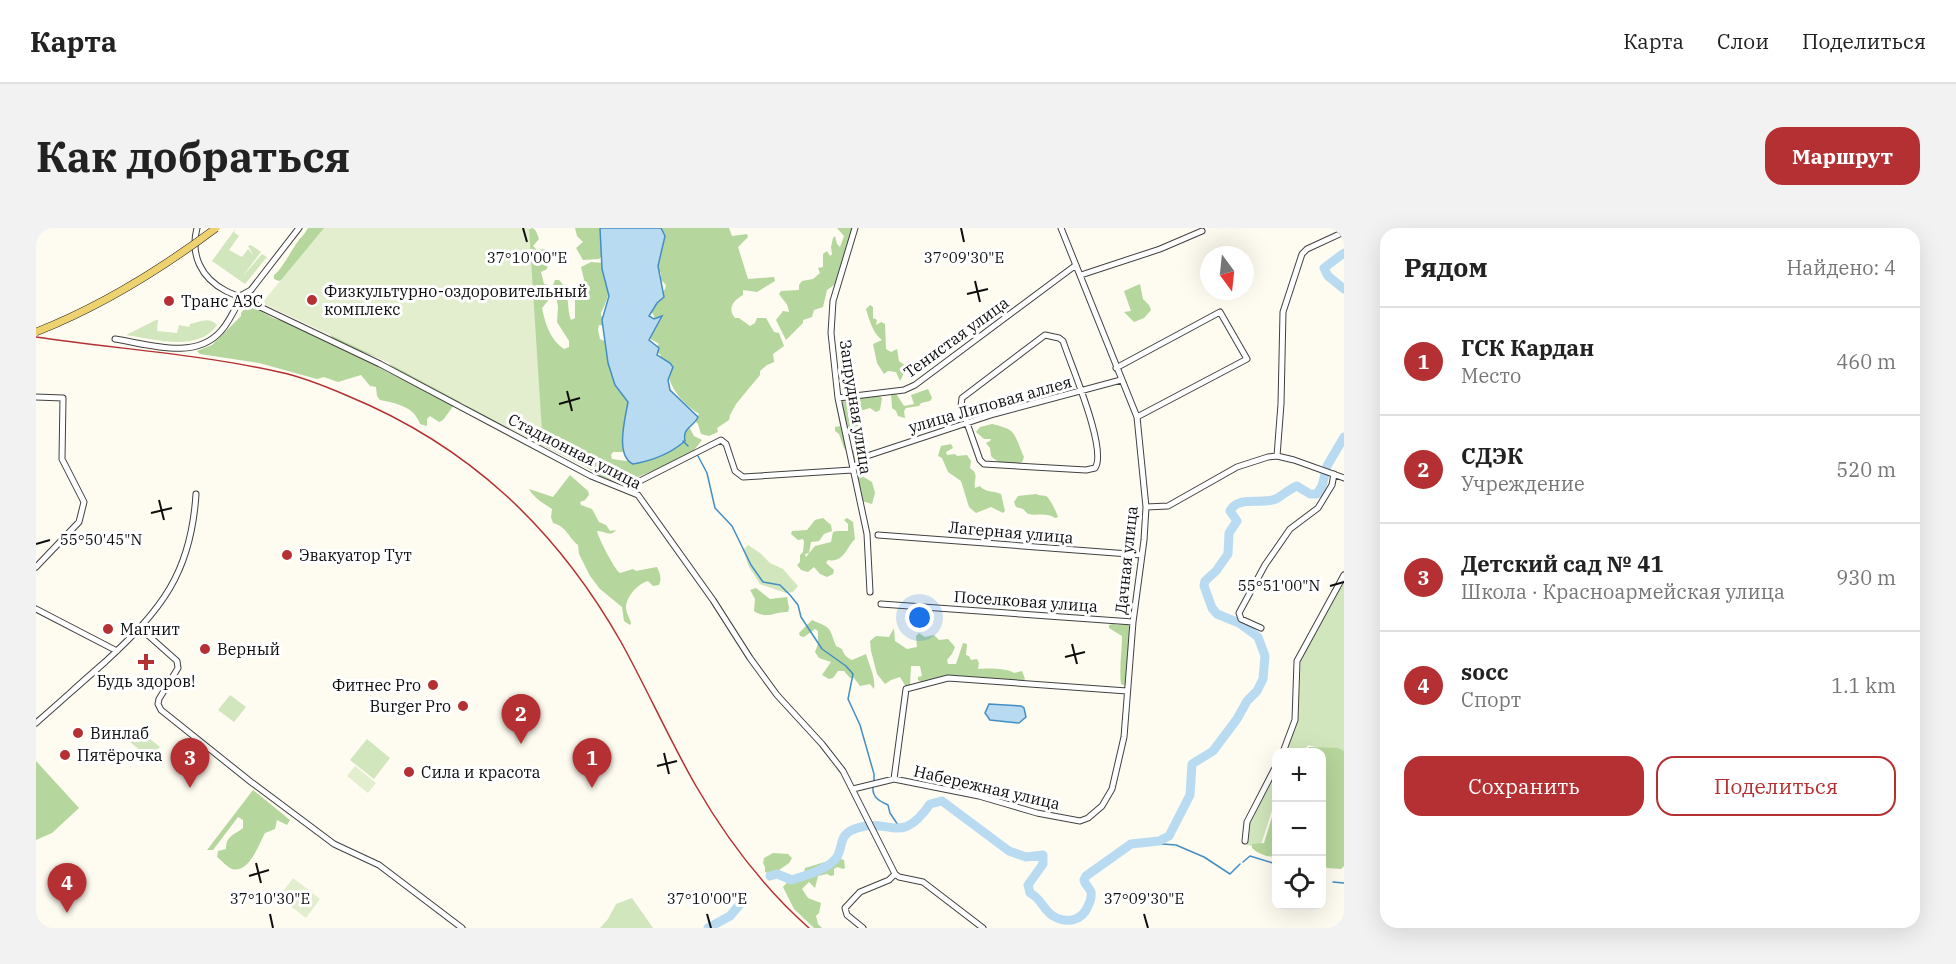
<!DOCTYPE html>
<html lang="ru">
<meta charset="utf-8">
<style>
body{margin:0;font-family:"IBM Plex Serif",serif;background:#f2f2f2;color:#222}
.controls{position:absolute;right:18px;bottom:18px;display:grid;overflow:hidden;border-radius:12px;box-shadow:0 6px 24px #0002}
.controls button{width:54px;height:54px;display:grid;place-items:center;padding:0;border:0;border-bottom:2px solid #e0e0e0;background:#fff;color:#222;font:30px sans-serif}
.compass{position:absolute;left:1164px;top:18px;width:54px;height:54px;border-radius:50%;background:#fff;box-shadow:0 6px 24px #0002;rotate:165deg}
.you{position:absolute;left:884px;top:390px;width:21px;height:21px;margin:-15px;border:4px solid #fff;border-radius:50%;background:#1a73e8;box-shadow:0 0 0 9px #1a73e833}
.badge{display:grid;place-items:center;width:39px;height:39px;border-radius:50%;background:#b43033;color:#fff;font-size:20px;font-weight:700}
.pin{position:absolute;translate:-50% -50px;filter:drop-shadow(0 2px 3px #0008)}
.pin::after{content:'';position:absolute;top:32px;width:21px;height:18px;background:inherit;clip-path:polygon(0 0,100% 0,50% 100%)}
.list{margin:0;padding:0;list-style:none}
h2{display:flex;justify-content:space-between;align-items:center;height:78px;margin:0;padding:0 24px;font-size:26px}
h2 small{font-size:20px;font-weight:400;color:#767676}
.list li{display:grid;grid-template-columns:39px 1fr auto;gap:18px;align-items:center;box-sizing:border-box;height:108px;padding:0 24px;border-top:2px solid #e0e0e0}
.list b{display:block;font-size:22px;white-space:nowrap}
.list p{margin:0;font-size:20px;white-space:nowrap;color:#767676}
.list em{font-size:20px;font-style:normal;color:#767676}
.actions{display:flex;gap:12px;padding:18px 24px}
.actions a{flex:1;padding:14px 0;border:2px solid #b43033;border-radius:18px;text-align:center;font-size:21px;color:#b43033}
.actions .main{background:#b43033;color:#fff}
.icon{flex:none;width:33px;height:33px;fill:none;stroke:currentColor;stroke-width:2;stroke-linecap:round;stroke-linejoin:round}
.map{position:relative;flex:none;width:1308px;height:700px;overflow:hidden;border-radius:18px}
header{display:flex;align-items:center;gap:36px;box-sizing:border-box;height:84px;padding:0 30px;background:#fff;border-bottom:2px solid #e0e0e0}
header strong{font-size:28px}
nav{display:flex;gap:33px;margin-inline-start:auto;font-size:21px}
.intro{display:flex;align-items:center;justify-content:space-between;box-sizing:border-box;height:144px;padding:0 36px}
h1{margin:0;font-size:42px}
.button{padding:15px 27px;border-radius:18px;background:#b43033;color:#fff;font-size:21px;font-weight:700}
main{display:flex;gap:36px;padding:0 36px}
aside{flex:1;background:#fff;border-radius:18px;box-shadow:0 6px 24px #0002}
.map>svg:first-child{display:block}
.green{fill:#d1e6bc}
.forest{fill:#b5d69c}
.pitch{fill:#e2eecd}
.water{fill:#b8dbf2;stroke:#458ec3;stroke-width:1.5}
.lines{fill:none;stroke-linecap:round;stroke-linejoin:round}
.stream{stroke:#458ec3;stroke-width:1.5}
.river{stroke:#b8dbf2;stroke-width:9}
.minor-casing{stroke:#414141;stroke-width:7}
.minor{stroke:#fff;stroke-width:5}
.rail{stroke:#b43033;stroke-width:1.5}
.major-bridge-casing{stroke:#1f1f1f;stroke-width:8;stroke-linecap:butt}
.major-bridge{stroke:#eed270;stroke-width:7}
.ticks{fill:none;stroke:#0e0e0e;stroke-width:2}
.poi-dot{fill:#b43033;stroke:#fff;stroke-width:2}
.labels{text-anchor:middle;stroke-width:6;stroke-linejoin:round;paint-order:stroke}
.poi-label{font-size:16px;fill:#0e0e0e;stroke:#fff;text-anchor:start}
.street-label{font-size:16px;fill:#0e0e0e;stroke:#fff}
.ticks-label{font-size:15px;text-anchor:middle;fill:#0e0e0e;stroke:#fff;stroke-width:6;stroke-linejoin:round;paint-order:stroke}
</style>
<header>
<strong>Карта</strong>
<nav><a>Карта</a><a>Слои</a><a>Поделиться</a></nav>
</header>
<div class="intro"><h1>Как добраться</h1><a class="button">Маршрут</a></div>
<main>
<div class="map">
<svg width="1308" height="700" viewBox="0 0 1308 700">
<rect width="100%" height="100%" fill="#fefbf0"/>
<path class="green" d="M200,0L198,4L203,8L193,22L206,29L212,21L218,28L212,18L215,17L225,24L206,49L226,26L231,29L209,56L176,33Z
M120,92H122L121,103L141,105L143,97L153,99L154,96C164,94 173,88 181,97C161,125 119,111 90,107Z
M712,317L724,325L734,335L747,341L762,358L757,364L750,365L724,356L713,339L707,322Z
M1308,351V526L1272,517L1268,524H1249L1262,487L1265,432Z
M194,467L210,479L198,494L182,482Z
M99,499L124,519L114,530L90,511Z
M331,511L354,530L338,551L314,532Z
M1240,545V570L1224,620L1211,617L1213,596Z
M596,670L617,700H564L572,691L580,676Z"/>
<path class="forest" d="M272,0H478L484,3L497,0L500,3L503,11L497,18L501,22L509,21L512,36L511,41L505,44L508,56L512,57L515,69L506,80C509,95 514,112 528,121L533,119V113L521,94L522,78L517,57L519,52H523C535,64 530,78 535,92L539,90V73L535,61L544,58L547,63L550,60L545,39L555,34L567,35C574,59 576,62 565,85V88L570,89L571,98L563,97L562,102L564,111L571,114L593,168L588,224H577L575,227L576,231L590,233L599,232L652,197L658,208L666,212L658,222L626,239L585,256L568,251L550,239L500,214L496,208L495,213L488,210L445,189L427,175L418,173L363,146L351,133L327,124H319L299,113L250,50L243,53L238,51V47C244,43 255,24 260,16C264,10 269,6 272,0Z
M539,0H566L567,27L563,31L547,32L540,20L547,14L541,8Z
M621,0H693L696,8L711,6L712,9L702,19L712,51L738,49L739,53L721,64L707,62V67C697,73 691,80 699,90H703L714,98L719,95L721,90H730L738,104L743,105L748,118L737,126L738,134L731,137L724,143V147L700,176L694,187L693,192L681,200L682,204L673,208L665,206L662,196L659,193L663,186C636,168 635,155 624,126L620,123V119L623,116L613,110L621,95L615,82L629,61L630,57L625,52V45L621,41Z
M801,0H818L804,46L798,57L791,62L787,79L778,82L776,89L767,92V95L750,112L740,92L747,83L753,84C752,74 747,73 743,66L745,63L763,62V57L766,53L777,51L784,45L782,40L787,39V26L791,23L794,28L796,26L795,19L797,10L799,8L801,16L804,19L808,8Z
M1104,56L1107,71L1113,77L1115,82L1108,90L1098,94L1088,84L1095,83L1088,63Z
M834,77L837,79V90L841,92L840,97L845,94L849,96L850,121L855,124L861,121L863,133L870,138V141L864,153L860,144L852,143L848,146L841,135L837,116L846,112C837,106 833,91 830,81Z
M210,79C219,78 227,85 235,89C240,92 247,92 252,95C285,112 320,125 351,144L418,177L407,192L403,194L394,188L391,191V198L384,196C378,178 359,175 344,172L341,168L340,159L334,158L325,147L302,154L288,149L281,151L223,135L164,126L161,123L176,117L205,88V85Z
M892,161L896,170L894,173L885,175L883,178L870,180L868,183L869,190L862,188L860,183L856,180L855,165L859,164L868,178L878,176L875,167Z
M842,167L846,170L844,182L840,184L834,180L824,183L825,195L823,198L816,199L817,206L812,208L814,218L821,227V241L826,248L836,254L839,265L836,276L826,273L824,270L825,265L822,261L815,229L808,220L803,206L799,203V199L804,198L799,172L802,170Z
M956,196C981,202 977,204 988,229L986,234C975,240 963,236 955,228L954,220L950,215L954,213L955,211H948L940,204L944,199Z
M915,216L917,220L910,224L911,227L919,226L921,228L931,227L935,233L934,240C944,247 937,252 939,260L944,258C948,264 958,263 965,266L969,283L967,285L955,279L940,285L933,279L925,253L912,244L906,230L902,228L905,218Z
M534,247L552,263L553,267L549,272L544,274L545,277L556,281L563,294L570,297L574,303L580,302C574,310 568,302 561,303C563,311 578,341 584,345L597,341L600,343L621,339C624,346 626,350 623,357L617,358L612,353C601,356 590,369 590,380C590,384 594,391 595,395L594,397L588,393L586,379L564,361L554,348L543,326L542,317C532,309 531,299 517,295L515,289L516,281C507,275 498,270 493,261L517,269Z
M1000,266C1003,268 1006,267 1010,268C1013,269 1021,285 1022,289L1019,290C1011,284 1001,288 992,286L987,281L980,279L978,274L982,268Z
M787,290L795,297L796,303L788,306L783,313L775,314L773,325L769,326L770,329L779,318L795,314L797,304L801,303H812V296L808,292L811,290L817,294L819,311C810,320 808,335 792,332L790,335L798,342L797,346L791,349L784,346L778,339L772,344L765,342L761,337L764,334V327L767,324L768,314L767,311L762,312L755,306L756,303L771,302L779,292Z
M720,360L734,371L751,369L753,380L752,384C739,383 731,392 718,383L719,371L714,362Z
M776,392C795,401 792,396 800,418L806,421C808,427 810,429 816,432L830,426C833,437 840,450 838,461L834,456L824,458L818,450H814L808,443H802L797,450L793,451L786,447L795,434L783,430L779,424L782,416V403L779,401L768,409L764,408L763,405Z
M1077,396C1083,398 1089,395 1094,398L1090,458L1085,456C1083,441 1086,423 1086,408L1073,400V397Z
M858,400L859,413L871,421L881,419L880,408L883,405L889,409L898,407L903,412L912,411L919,419L916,426L911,432L912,436H920L927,415L931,416L930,427L933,428L935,432L941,431L943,435L942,441C951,440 971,440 978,445L986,443L989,451L986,454L914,448L887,455L882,452V449L886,448L884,438H875L874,457L870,459L864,449L855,452L849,456L841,446L835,423L834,413L840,408L853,409Z
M1273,519L1302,520L1308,523V638L1305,641L1291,640L1286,633V524H1270Z
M0,533L43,580L16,605L0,612Z
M217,562L254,592L251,597L241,592L239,601L229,605C223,616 213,646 196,641C191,639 185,632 181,629L182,623L190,621C190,608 198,607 207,600V592L202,589L177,622H171Z
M1240,576V628C1233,630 1222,626 1216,620V616L1228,615Z
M737,625L752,626L756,630L753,635L736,647L729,644V639L727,635L728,630Z
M802,630L808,632L809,640L807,641L801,639L798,641V647L795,648L791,646L782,648L779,660L773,654L766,661L772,670L785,675L783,685L780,688L782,696L786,700H778L758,681L747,659L758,647L768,644L769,640Z"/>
<path class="pitch" d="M288,0H493L507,219L341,129L226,75Z
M319,538L340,555L332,565L311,548Z
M257,650L284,671L270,690L243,669Z"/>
<path class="water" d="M564,0H625L629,8L622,38L628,69L621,75L613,88L618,91L626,88L613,112L623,120L621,127L634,135L637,139L632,152L634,162L662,189C658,199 646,199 649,213C635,225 615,233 597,236C579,228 589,191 592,174L579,157L572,135L566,92L573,68L566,41Z
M953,476L985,478L988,480L990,489L983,495L954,492L949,485Z"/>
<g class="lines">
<path class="stream" d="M647,213L652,218
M662,228L671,245L679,280L696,298L715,337L727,354L744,357L754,367L762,377L765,389L786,421L810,438L817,446L812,471L824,497L838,546V554
M837,559C836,569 843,573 852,577L854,585L864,600
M1099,614L1140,617L1168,629L1194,646L1204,636
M1207,634L1214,628L1240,636
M1297,654L1308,655"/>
<path class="river" d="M1308,25L1288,40L1292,48L1308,61
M734,648L741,646L756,652C770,647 792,642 801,629C807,619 803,608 816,602C853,586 863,621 894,576L906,573L973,623L990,629L1007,627V636L992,657L994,665C1005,670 1007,682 1017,688C1031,696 1046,693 1052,678C1054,674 1056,669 1055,664C1053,659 1049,657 1048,652L1050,648L1095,616L1123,613L1133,608L1154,567L1156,536L1177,523L1201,491L1211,473L1221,463L1227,451L1229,428L1222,409L1203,395L1181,386L1176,380L1168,358L1169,353L1180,343L1192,326L1193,305L1201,293L1194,283C1202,267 1226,277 1240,271C1247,267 1253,261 1261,258L1274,266H1281L1286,258L1291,238L1308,209
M672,700L694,688L705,675"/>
<defs>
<path id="minor" d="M161,0C154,27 165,50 190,63C202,69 208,69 220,77L344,136L555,248L602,267L677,372L714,430L741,467L786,516L807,543L859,646L863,649L887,654L947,700
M819,0L797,73L795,105L802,170L831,306L834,364
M1045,47L1124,21L1166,3
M206,67L215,62L263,0
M1009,107L1023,110L1027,113C1034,135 1072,222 1059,240L1050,242L948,236L944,232L925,178L926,170Z
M79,111C112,116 159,133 185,103C194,93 200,79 206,67
M1080,140L1184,84L1211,131L1101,189
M0,169L27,170L26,231L48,274L43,294L0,339
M802,170L868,162L879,157L1040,37
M831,228L958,186L1085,152
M1241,228L1245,176L1247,84L1266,26L1271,21L1308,4
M588,261L685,212L690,216L699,243L707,249L816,242
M1110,279L1132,278L1201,239L1232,229L1241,228L1258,232L1308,250
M842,307L1106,327
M845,376L1097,394
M0,381L81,423
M1225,400L1205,391L1203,385L1229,337L1254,301L1282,280L1296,257L1298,246
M105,401L141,433L142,440L123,471L122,476L125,482L215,554L298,616L343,637L426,700
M0,495C23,475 46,454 69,434C125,382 155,346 160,266
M1247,524L1259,492L1261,433L1308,347
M858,551L870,461L912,450L1091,463
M817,561L858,551L943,568L1001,585L1044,593L1052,590L1066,578L1076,561L1088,509L1097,394L1108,312L1110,279L1101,189L1025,0
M1209,613L1211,594L1240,538
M827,700L811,687L809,680L824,664L853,652L859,646"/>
</defs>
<use href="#minor" class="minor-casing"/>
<use href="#minor" class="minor"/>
<path class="rail" d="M0,109C81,121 163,126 243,144C267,149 289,158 312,168C433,218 520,300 585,414C611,461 633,511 660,558C690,610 728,660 773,700"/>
<defs>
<path id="major-bridge" d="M0,104C66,78 124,42 180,0"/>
</defs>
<use href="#major-bridge" class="major-bridge-casing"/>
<use href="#major-bridge" class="major-bridge"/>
</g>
<path class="ticks" d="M487,0L491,14M925,0L928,14M939,53L944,74M931,66L952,61M531,163L536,183M523,176L544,170M123,272L128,292M115,285L136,280M0,316L14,312M1294,358L1308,354M1036,416L1041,436M1029,429L1049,424M628,525L633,546M621,538L641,533M220,635L225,655M213,648L233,642M234,686L237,700M671,686L675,700M1108,686L1112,700"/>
<g class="poi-dot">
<circle cx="276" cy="72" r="6"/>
<circle cx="133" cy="73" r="6"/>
<circle cx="251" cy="327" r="6"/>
<circle cx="72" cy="401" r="6"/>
<circle cx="169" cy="421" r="6"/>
<path d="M107 425h6v6h6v6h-6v6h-6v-6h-6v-6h6z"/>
<circle cx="397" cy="457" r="6"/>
<circle cx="427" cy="478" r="6"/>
<circle cx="42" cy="505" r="6"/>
<circle cx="29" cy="527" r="6"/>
<circle cx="373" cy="544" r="6"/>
</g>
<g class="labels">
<g class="poi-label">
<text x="288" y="69">Физкультурно-оздоровительный<tspan x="288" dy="18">комплекс</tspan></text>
<text x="145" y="79">Транс АЗС</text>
<text x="263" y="333">Эвакуатор Тут</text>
<text x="84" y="407">Магнит</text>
<text x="181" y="427">Верный</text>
<text x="110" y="459" text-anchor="middle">Будь здоров!</text>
<text x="385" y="463" text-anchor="end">Фитнес Pro</text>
<text x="415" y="484" text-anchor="end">Burger Pro</text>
<text x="54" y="511">Винлаб</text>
<text x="41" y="533">Пятёрочка</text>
<text x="385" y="550">Сила и красота</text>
</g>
<g class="street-label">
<text transform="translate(920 109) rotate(-36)" y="6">Тенистая улица</text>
<text transform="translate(954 176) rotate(-16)" y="6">улица Липовая аллея</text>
<text transform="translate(820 179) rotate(81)" y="6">Запрудная улица</text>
<text transform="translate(539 223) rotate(27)" y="6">Стадионная улица</text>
<text transform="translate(975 304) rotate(5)" y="6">Лагерная улица</text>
<text transform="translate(1090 332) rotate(-84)" y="6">Дачная улица</text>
<text transform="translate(990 373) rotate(4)" y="6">Поселковая улица</text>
<text transform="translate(951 559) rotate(13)" y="6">Набережная улица</text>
</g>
</g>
<g class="ticks-label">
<text x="491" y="35">37°10'00"E</text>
<text x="928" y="35">37°09'30"E</text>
<text x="65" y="317">55°50'45"N</text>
<text x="1243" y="363">55°51'00"N</text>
<text x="234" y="676">37°10'30"E</text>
<text x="671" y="676">37°10'00"E</text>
<text x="1108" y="676">37°09'30"E</text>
</g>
</svg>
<div class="controls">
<button>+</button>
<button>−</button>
<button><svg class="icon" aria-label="locate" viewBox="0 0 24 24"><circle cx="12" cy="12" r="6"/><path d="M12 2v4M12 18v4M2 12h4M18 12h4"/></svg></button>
</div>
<svg class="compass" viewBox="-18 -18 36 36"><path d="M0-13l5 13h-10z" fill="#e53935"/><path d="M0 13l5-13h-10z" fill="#767676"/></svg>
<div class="you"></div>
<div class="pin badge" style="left:556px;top:560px">1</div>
<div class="pin badge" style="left:485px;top:516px">2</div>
<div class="pin badge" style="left:154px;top:560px">3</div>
<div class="pin badge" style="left:31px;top:685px">4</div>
</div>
<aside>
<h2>Рядом<small>Найдено: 4</small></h2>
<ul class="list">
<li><span class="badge">1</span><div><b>ГСК Кардан</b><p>Место</p></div><em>460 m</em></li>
<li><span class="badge">2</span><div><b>СДЭК</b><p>Учреждение</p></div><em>520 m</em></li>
<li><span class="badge">3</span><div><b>Детский сад № 41</b><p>Школа · Красноармейская улица</p></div><em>930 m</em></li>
<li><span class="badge">4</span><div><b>socc</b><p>Спорт</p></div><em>1.1 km</em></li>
</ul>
<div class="actions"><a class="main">Сохранить</a><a>Поделиться</a></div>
</aside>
</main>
